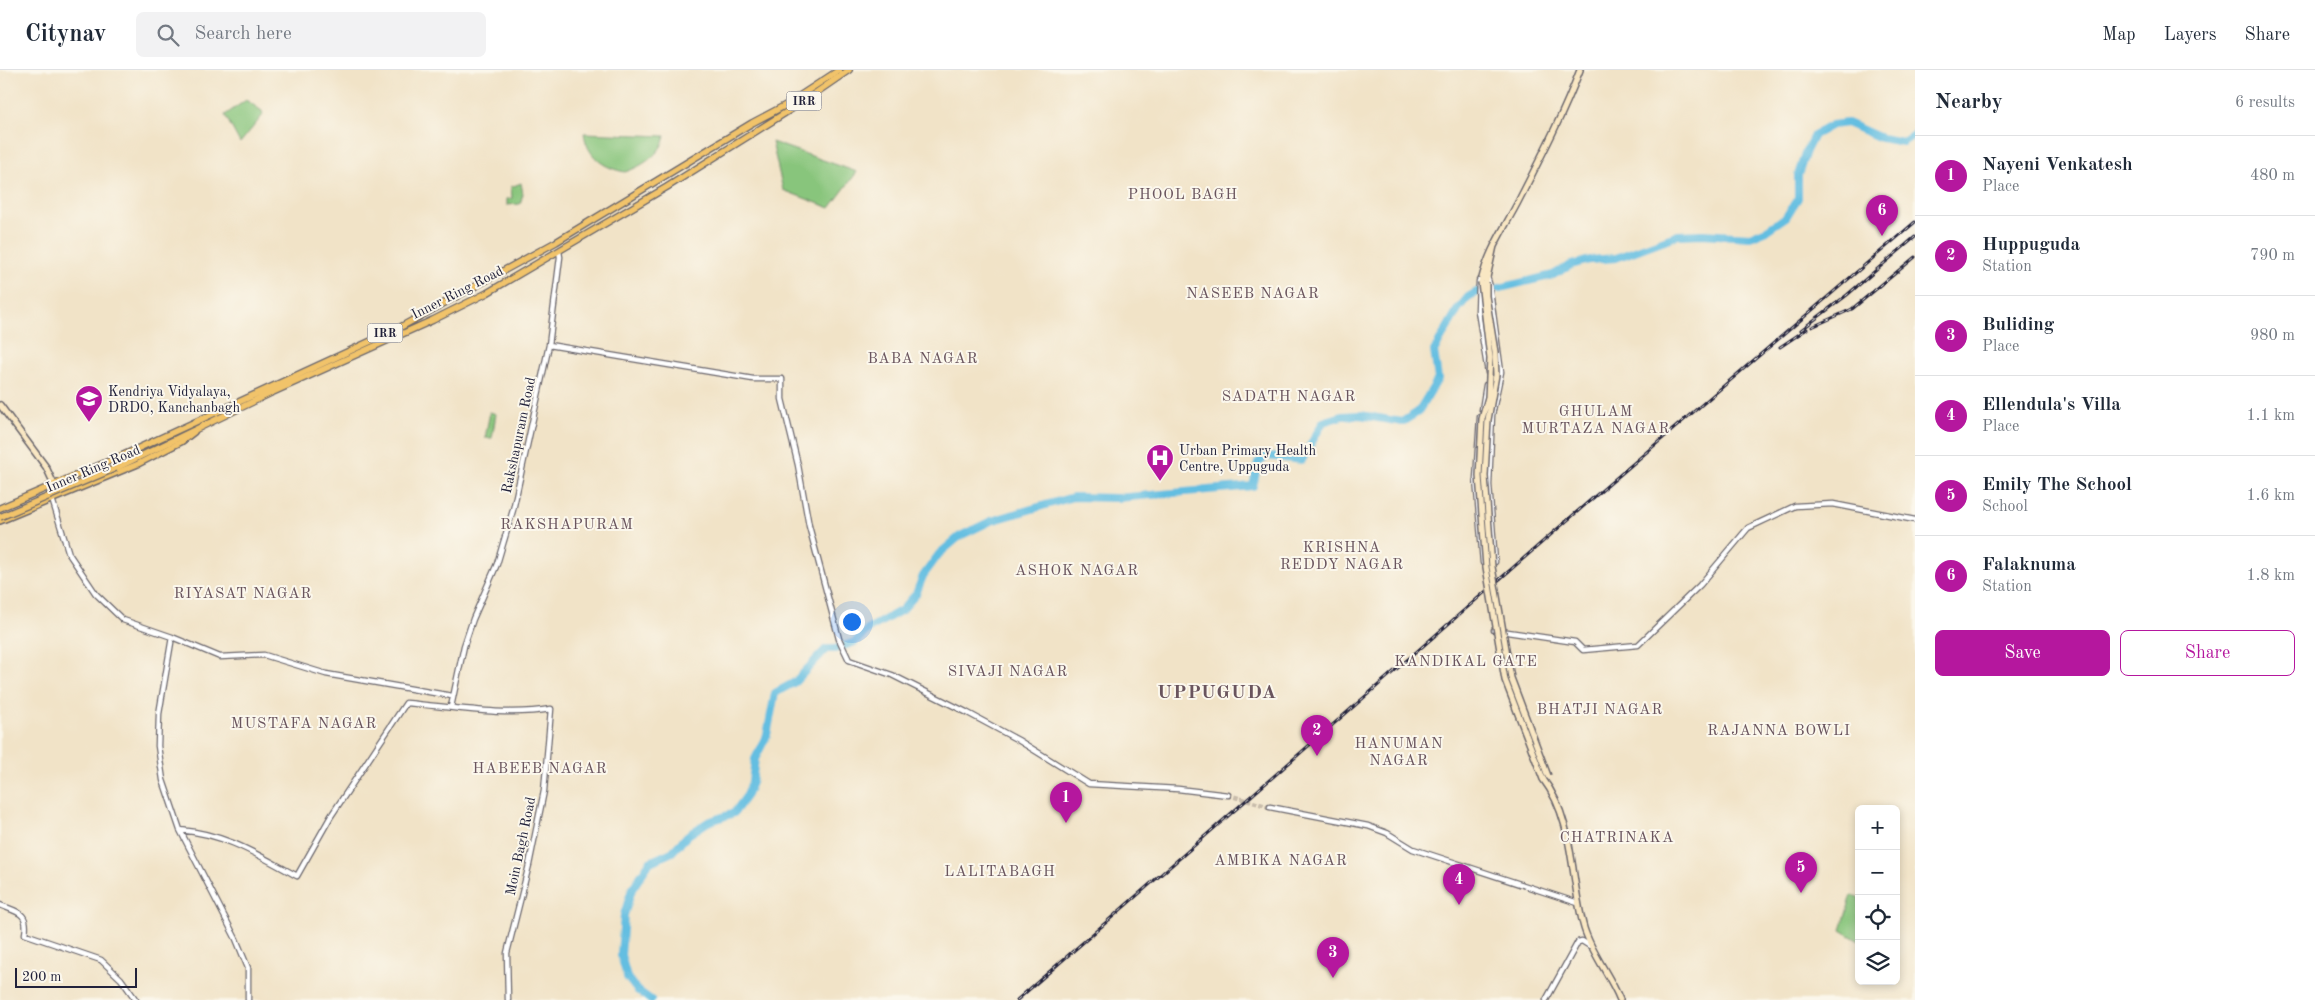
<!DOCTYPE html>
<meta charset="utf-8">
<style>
body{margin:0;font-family:"Old Standard TT",serif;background:#f2f2f3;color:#1f2937}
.controls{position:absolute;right:15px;bottom:15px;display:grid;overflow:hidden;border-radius:8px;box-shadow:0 2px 8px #0003}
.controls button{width:45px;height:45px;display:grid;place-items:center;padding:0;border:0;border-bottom:1px solid #e0e1e3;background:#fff;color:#1f2937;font:25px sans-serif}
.scale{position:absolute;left:15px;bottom:12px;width:122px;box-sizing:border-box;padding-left:5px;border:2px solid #22223b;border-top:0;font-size:14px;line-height:18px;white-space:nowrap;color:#22223b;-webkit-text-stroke:4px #fbf7ec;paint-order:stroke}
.you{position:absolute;left:851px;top:551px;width:18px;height:18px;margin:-12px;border:4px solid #fff;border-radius:50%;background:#1a73e8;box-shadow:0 0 0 8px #1a73e833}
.badge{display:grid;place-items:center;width:32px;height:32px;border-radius:50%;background:#b5179e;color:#fff;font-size:16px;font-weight:700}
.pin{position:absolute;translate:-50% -41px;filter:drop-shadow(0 1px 2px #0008)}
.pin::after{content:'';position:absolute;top:26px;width:18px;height:15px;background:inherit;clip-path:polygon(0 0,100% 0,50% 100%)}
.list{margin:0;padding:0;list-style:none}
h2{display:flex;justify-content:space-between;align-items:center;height:65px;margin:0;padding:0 20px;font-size:21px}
h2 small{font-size:16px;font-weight:400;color:#747a83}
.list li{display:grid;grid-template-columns:32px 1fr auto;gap:15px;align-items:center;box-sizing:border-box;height:80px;padding:0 20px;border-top:1px solid #e0e1e3}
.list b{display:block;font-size:19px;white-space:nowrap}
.list p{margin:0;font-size:16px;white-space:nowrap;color:#747a83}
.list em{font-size:16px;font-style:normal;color:#747a83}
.actions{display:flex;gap:10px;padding:15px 20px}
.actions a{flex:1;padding:11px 0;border:1px solid #b5179e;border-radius:8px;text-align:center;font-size:18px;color:#b5179e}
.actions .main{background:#b5179e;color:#fff}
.icon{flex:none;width:28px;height:28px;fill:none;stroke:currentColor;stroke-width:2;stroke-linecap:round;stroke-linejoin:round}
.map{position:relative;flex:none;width:1915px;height:930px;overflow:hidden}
header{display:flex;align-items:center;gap:30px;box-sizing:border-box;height:70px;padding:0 25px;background:#fff;border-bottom:1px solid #e0e1e3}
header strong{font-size:24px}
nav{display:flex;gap:28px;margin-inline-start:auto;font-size:18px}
.search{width:350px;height:45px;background:#f2f2f3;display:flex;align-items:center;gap:12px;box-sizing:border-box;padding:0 18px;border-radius:8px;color:#747a83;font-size:19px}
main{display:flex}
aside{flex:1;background:#fff}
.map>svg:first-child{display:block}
.green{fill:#88c57b;stroke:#55745b}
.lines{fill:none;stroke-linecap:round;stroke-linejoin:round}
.river{stroke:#63bee1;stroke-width:8}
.tertiary-tunnel{stroke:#c8bcab;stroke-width:4.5;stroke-dasharray:4.5 2;stroke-linecap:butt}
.tertiary-casing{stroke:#6a666c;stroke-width:7}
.secondary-casing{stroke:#6a666c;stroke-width:8}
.primary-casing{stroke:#6a666c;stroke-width:8}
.trunk-casing{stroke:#6a666c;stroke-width:8}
.tertiary{stroke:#fff;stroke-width:4.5}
.secondary{stroke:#f9e7c3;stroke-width:5}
.primary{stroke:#f1c36a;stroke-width:5}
.trunk{stroke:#f1c36a;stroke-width:5.5}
.rail-casing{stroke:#22223b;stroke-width:3}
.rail{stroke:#fbf7ec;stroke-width:1;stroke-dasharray:4;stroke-linecap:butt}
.secondary-bridge-casing{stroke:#6a666c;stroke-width:8;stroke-linecap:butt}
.trunk-bridge-casing{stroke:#6a666c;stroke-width:8;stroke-linecap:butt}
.secondary-bridge{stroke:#f9e7c3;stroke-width:5}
.trunk-bridge{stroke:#f1c36a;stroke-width:5.5}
.labels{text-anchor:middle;stroke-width:4;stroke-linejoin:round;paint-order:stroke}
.shield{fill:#fbf7ec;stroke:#636270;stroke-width:1}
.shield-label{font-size:12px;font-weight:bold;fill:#22223b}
.street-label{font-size:14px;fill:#22223b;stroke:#fbf7ec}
.poi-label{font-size:14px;fill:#22223b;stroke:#fbf7ec;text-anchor:start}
.neighbourhood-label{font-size:15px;letter-spacing:1px;fill:#6a555e;stroke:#fbf7ec}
.district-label{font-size:19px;font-weight:bold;letter-spacing:1px;fill:#6a555e;stroke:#fbf7ec}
</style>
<header>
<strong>Citynav</strong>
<div class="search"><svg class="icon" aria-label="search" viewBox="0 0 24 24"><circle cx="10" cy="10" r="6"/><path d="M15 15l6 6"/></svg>Search here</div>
<nav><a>Map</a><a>Layers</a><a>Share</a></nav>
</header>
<main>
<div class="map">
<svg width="1915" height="930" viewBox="0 0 1915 930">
<rect width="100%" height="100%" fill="#fbf7ec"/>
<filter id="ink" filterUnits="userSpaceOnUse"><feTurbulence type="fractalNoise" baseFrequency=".02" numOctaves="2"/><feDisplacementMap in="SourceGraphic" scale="10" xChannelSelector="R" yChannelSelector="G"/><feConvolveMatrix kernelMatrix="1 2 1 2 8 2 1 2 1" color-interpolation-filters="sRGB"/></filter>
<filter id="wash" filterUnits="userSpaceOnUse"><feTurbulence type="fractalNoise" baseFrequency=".0096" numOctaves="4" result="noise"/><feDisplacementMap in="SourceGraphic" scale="20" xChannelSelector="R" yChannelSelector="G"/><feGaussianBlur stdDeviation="1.12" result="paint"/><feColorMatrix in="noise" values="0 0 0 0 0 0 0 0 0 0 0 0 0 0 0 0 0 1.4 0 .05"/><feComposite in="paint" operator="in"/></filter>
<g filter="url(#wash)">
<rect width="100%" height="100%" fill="#f1e3c7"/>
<path class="green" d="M246,30L262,41L263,45L240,73L225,45Z
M584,63L665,66C662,84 641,97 625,102C603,98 587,86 584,63Z
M772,72L857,102L830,138L783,120Z
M521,113L523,124L520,134L507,135V129L512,128L511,117Z
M490,342L496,344L492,368H485Z
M1852,825L1859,827V871L1841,860Z"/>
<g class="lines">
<path class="river" d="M651,930L637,920L627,907L621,885L624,845L632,819L650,792L672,782L688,765L708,752L734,743L747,725L752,712L755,689L767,665L775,623L795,612L826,579H835L855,572L870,558L902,540L916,524L923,506L939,484L960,466L991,451L1073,427L1117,428L1253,416L1258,393L1267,386L1302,390L1323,352L1342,346L1360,345L1402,352L1418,342L1438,309L1434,281L1458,239L1468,227L1482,219L1500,218L1553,205L1571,195L1590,190L1616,188L1678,165L1702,164L1750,167L1767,160L1786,147L1798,128V105L1806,81L1814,65L1832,55L1847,53L1881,68L1903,72L1915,64"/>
</g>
</g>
<g filter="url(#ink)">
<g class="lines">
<path class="tertiary-tunnel" d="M1228,725L1270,737"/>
<defs>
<path id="tertiary" d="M1479,211L1478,241L1488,303
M549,275L753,309H782V329L798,395L809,456L839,569L849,590L892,605L966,642L1018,670L1089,714L1178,719L1228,725
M1482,340L1486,315
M1480,347L1476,409L1483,493L1490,495L1495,492L1489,415L1492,345L1501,302L1489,213L1487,207
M48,416L69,484L96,524L123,550L172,567L159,644L158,676L163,710L180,760L236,869L248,898V930
M1494,560L1575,572L1583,580L1638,575L1700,515L1748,458L1795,436L1833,434L1915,450
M172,567L220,587L264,585L326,604L452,626
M451,637L464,576L473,549L497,494L513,440L549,275L560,187L559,181
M1270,737L1368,756L1387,763L1413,779L1578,833
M180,760C226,764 258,785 297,806L331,746L406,633C453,637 504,647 551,639L544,721L529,795L507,883L508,930
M0,835C17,842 29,842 25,864L101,890L121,909L136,930
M1546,930L1578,872L1582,871L1590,876"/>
<path id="secondary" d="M1481,212C1488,181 1504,159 1518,132C1540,89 1563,45 1580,0
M1486,212L1494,176
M0,335L46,397L59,425
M1543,709C1575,751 1570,809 1584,858C1592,884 1610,905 1620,930"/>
<path id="primary" d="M0,451L138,394L181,372L194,362"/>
<path id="trunk" d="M116,398L273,322L433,250L487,223L667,117L801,33L849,0
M0,438L128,383L395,260L556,172L752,53L784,36L839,0"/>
</defs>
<use href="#tertiary" class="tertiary-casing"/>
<use href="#secondary" class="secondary-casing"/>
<use href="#primary" class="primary-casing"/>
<use href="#trunk" class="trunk-casing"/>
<use href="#tertiary" class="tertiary"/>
<use href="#secondary" class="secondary"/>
<use href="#primary" class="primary"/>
<use href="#trunk" class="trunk"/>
<defs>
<path id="rail" d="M1812,257L1852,239L1915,187
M1801,260L1847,225L1915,167
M1780,277L1807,259
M1017,930L1586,434L1915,152"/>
</defs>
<use href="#rail" class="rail-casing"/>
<use href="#rail" class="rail"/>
<defs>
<path id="secondary-bridge" d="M1481,212L1490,288L1488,327L1482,349L1479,406L1486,497L1505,610L1543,709
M1486,212V226L1495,282L1496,305L1488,350L1485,406L1492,497L1511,608L1548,706"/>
<path id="trunk-bridge" d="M0,447L116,398"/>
</defs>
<use href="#secondary-bridge" class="secondary-bridge-casing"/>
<use href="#trunk-bridge" class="trunk-bridge-casing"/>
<use href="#secondary-bridge" class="secondary-bridge"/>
<use href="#trunk-bridge" class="trunk-bridge"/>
</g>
</g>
<defs>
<symbol id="school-pin" viewBox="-11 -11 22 30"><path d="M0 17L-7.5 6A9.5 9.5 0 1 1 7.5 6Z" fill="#b5179e" stroke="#fbf7ec"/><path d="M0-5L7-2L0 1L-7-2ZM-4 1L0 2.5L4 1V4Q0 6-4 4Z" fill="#fff"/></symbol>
<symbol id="hospital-pin" viewBox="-11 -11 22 30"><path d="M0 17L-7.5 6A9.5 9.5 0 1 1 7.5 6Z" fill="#b5179e" stroke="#fbf7ec"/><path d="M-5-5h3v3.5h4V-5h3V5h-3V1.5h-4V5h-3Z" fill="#fff"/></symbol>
</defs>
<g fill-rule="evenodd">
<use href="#school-pin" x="73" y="313" width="32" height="43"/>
<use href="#hospital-pin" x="1144" y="372" width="32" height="43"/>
</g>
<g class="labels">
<g class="shield">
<rect x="786.5" y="21.5" width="35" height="19" rx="4"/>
<rect x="367.5" y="253.5" width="35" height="19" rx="4"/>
</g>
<g class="shield-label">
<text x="804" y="35">IRR</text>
<text x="385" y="267">IRR</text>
</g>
<g class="street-label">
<text transform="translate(457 222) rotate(-27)" y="5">Inner Ring Road</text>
<text transform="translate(518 365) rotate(-78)" y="5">Rakshapuram Road</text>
<text transform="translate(93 398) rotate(-23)" y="5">Inner Ring Road</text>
<text transform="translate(520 776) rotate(-78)" y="5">Moin Bagh Road</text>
</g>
<g class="poi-label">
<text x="108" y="326">Kendriya Vidyalaya,<tspan x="108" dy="16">DRDO, Kanchanbagh</tspan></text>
<text x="1179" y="385">Urban Primary Health<tspan x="1179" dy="16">Centre, Uppuguda</tspan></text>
</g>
<g class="neighbourhood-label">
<text x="1183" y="129">PHOOL BAGH</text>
<text x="1253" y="228">NASEEB NAGAR</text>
<text x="923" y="293">BABA NAGAR</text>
<text x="1289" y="331">SADATH NAGAR</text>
<text x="1596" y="346">GHULAM<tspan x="1596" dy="17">MURTAZA NAGAR</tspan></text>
<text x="567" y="459">RAKSHAPURAM</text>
<text x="1342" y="482">KRISHNA<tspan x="1342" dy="17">REDDY NAGAR</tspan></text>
<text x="1077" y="505">ASHOK NAGAR</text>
<text x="243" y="528">RIYASAT NAGAR</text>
<text x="1466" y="596">KANDIKAL GATE</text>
<text x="1008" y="606">SIVAJI NAGAR</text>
<text x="1600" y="644">BHATJI NAGAR</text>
<text x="304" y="658">MUSTAFA NAGAR</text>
<text x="1779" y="665">RAJANNA BOWLI</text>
<text x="1399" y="678">HANUMAN<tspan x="1399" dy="17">NAGAR</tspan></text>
<text x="540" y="703">HABEEB NAGAR</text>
<text x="1617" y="772">CHATRINAKA</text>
<text x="1281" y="795">AMBIKA NAGAR</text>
<text x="1000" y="806">LALITABAGH</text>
</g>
<g class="district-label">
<text x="1217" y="628">UPPUGUDA</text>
</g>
</g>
</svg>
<div class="controls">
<button>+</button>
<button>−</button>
<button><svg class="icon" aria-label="locate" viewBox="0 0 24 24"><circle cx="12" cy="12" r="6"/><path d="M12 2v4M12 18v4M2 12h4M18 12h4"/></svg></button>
<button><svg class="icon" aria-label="layers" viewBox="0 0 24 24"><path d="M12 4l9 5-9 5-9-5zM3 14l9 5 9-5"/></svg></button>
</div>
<div class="scale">200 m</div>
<div class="you"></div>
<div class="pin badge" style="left:1066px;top:753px">1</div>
<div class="pin badge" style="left:1317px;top:686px">2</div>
<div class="pin badge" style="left:1333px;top:908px">3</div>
<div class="pin badge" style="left:1459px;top:835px">4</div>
<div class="pin badge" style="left:1801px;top:823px">5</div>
<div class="pin badge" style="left:1882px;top:166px">6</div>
</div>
<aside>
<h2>Nearby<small>6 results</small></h2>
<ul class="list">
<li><span class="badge">1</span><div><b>Nayeni Venkatesh</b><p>Place</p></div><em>480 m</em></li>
<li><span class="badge">2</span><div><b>Huppuguda</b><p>Station</p></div><em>790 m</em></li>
<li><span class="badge">3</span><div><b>Buliding</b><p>Place</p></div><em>980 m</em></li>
<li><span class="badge">4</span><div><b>Ellendula's Villa</b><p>Place</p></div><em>1.1 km</em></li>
<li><span class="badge">5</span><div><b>Emily The School</b><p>School</p></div><em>1.6 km</em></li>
<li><span class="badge">6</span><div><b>Falaknuma</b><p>Station</p></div><em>1.8 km</em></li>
</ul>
<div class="actions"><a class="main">Save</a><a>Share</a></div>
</aside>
</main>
